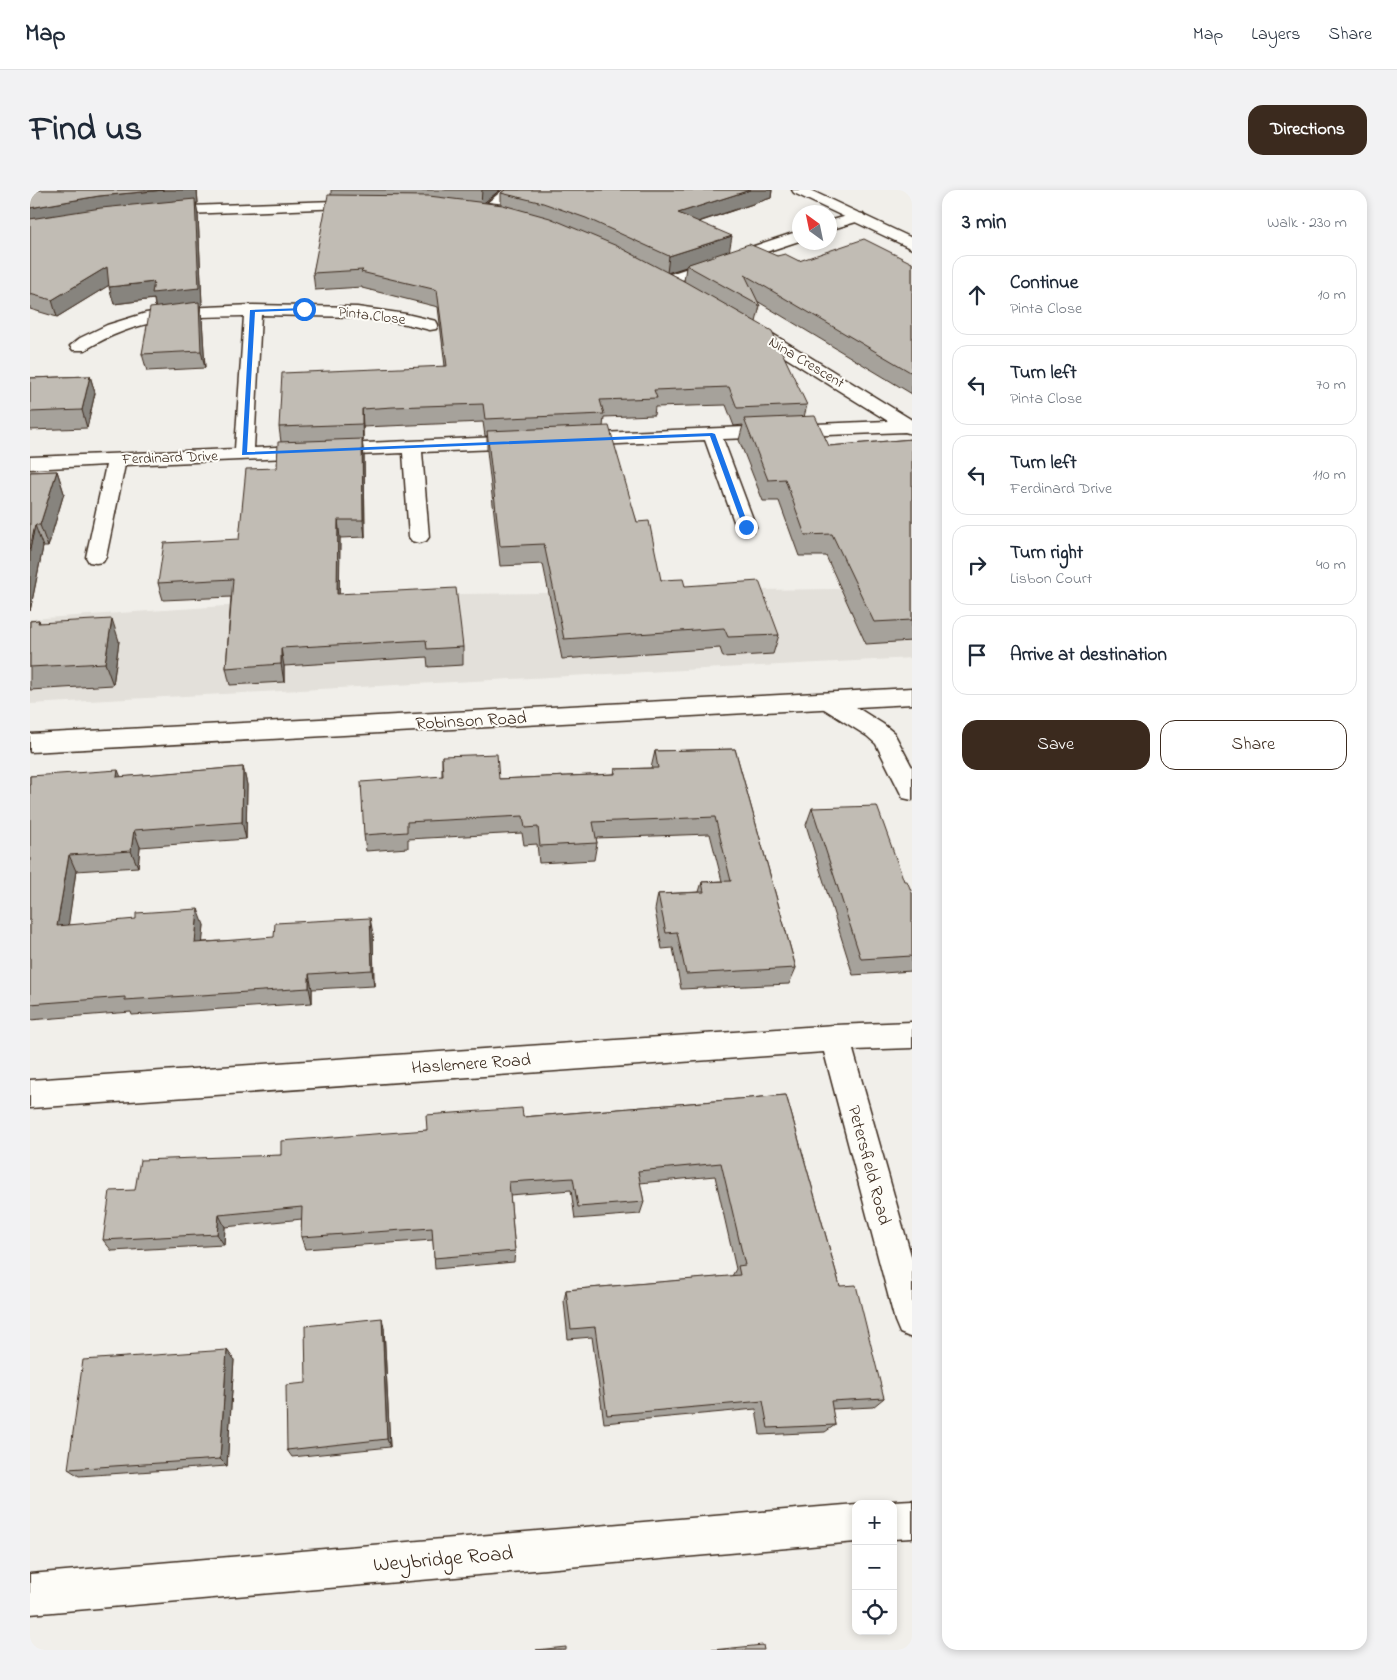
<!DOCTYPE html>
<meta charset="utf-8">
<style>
body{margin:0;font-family:"Indie Flower",sans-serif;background:#f2f2f3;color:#1f2937}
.controls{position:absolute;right:15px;bottom:15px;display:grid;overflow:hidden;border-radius:10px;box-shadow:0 2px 8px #0003}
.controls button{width:45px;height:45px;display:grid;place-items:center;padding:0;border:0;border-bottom:1px solid #e0e1e3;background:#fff;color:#1f2937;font:25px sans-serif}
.compass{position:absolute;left:762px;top:15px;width:45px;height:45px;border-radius:50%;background:#fff;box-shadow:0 2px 8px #0003;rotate:327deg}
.stop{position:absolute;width:15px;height:15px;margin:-11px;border:4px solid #1a73e8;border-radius:50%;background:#fff}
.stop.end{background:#1a73e8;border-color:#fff;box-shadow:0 1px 5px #0008}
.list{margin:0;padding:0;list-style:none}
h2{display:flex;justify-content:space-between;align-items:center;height:65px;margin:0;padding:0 20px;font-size:21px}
h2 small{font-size:16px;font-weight:400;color:#747a83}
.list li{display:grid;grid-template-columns:32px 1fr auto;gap:15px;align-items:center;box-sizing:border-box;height:80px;margin:0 10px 10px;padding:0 10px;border:1px solid #e0e1e3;border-radius:15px}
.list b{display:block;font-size:19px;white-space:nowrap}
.list p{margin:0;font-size:16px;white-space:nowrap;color:#747a83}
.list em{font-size:16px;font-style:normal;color:#747a83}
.actions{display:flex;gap:10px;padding:15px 20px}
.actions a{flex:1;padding:11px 0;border:1px solid #3b2a1e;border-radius:15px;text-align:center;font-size:18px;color:#3b2a1e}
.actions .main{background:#3b2a1e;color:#fff}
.icon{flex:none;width:28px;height:28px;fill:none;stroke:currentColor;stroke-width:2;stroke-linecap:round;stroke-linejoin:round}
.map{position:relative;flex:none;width:882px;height:1460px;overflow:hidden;border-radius:15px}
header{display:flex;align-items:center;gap:30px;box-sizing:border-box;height:70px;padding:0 25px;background:#fff;border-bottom:1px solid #e0e1e3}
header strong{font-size:24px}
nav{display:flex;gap:28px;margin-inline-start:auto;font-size:18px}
.intro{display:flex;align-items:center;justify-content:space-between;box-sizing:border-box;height:120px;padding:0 30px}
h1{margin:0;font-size:35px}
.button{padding:12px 22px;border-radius:15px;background:#3b2a1e;color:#fff;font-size:18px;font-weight:700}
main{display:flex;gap:30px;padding:0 30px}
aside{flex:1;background:#fff;border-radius:15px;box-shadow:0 2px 8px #0003}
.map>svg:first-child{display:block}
.built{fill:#e3e0da}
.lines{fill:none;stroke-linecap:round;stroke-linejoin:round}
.street-casing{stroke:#3b2a1e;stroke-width:3}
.secondary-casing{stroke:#3b2a1e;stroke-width:3}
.highway-casing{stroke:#3b2a1e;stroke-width:3}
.street{fill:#fdfcf7;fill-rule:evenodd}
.secondary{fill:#fdfcf7;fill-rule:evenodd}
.highway{fill:#fdfcf7;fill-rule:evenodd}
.wall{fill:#a6a29b;stroke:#3b2a1e;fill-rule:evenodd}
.shaded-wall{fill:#87847e;stroke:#3b2a1e}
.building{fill:#c1bcb4;stroke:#3b2a1e}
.route{fill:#1a73e8}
.labels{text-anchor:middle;stroke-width:4;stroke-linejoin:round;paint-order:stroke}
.far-street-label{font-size:15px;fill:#3b2a1e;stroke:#fdfcf7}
.street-label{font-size:18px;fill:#3b2a1e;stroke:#fdfcf7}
.near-street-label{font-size:21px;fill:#3b2a1e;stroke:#fdfcf7}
</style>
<header>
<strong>Map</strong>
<nav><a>Map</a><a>Layers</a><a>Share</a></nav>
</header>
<div class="intro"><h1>Find us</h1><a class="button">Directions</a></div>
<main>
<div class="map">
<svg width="882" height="1460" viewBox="0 0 882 1460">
<rect width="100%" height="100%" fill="#f1efea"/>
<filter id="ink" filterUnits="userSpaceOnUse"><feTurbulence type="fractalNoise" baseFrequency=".02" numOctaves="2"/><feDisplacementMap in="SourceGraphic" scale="10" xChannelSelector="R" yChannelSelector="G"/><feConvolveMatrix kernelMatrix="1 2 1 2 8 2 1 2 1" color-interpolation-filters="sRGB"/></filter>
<g filter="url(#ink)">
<path class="built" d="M882,398V468L0,514V429L362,405Z"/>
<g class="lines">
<defs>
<path id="street" d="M473,0H489L461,24H451L449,21L451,18Z
M334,10L339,11L341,14L339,17L130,25L125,24L123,21L125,18L130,17Z
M828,23L833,24L835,27L833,30L799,40V31Z
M769,41V51L643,93H631L629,90L631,87Z
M223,115L327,117L376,124L406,131L408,135L406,139L400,140L376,134L327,127L231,125L224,258L493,246L500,248L502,252L500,256L493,258L392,262L399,347L396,351L389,353L382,351L379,347L373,263L95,275L76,367L73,372L66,373L59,372L56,367L76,275L0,279V267L205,259L214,126C153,127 109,127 55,160H43L40,156L50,148L77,135L116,123L154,118Z
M717,131L723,132L882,230V244L875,242L693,249L726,337L723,341L716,343L709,341L706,337L675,250L546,256L539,254L537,250L539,246L546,244L858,231L711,140L709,136L711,132Z
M799,503L807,505L853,534L864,543L882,577V610L873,608L846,554L837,546L791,517L787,511L791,505Z
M882,832V858L823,860L882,1069V1148L870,1143L865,1131L794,862L0,918V890L805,835Z
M882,1310V1348L863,1349V1314H856L863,1311Z
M826,1314V1352L0,1424V1384Z"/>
<path id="secondary" d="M762,0H780L882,48V59L764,3Z"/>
<path id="highway" d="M882,498V514L0,562V544Z"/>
</defs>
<use href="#street" class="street-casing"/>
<use href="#secondary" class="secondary-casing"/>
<use href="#highway" class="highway-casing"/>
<use href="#street" class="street"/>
<use href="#secondary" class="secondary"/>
<use href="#highway" class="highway"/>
</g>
<path class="wall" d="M0,0H167L168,13H166L168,25L172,115L170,116L172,129L175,178L117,181L112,164L125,117L124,109L84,114L79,95L27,127L0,119Z
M301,0H470L455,12L471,14V3L475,0H742L741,8L669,32L699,61L747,66L769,71L882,73V204L727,111L730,116L726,132L777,215L774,227L799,256L882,249V451L836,454L796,366H769L749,311H733L709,250L713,235L704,236L696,215L625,217L624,225L574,227L573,237L607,332L631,390L655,396L749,445L743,464L693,467L690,458L532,469L513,374L470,376L457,261V246H455L453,232L333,237V251L332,252L334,267L335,347L310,348L309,404L433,457V475L398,477L397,467L254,476V492L200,495L196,478L201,407L133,410L128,393L209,349L247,278L251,252L249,237L415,176L408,117L332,98V97L285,100L283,83L301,5ZM656,77L654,91L638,83Z
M60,186L65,203L57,238L0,240V188Z
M27,281L34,303L18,357H13L0,421V282Z
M9,430L10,433L89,451L83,495L0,500V431Z
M705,559L766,778L759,794L651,799L643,758L632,759L625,720L628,704L669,702L672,692L692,691L680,644L566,648L567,653L564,670L509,673L507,654L494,655L492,643L378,649V658L336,661L334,645L412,586V566L469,589L584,584L585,579L621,578L625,561Z
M213,577L217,595L216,649L110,657L108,677L46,681L38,735H174L172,752L343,744L344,796L282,799V813L102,825L101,822L0,830V586L91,587Z
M782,618L874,691L882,703V781L823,785L776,635Z
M756,905L810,1096L854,1208L843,1217L802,1219L805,1235L795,1242L730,1245L726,1219L574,1233L562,1147L538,1149L534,1111L536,1100L702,1086L706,1079L685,986L610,993L614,1012L610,1024L545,1029L541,1000L480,1005L485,1061L484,1072L405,1079L403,1050L275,1059L271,1047L272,1029L195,1037L194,1055L82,1061L73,1050L105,1000L251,965L397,940L493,927Z
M354,1138L360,1257L262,1267L257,1260L276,1193Z
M197,1160L204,1170L197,1276L49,1286L38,1279Z"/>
<path class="shaded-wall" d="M134,0H167L168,13H166L168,25L172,115L170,116L172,129L175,178L171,161L126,120L124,109L84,114L79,97L124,92L169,98L0,35V18L69,6Z
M452,0H470L451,15Z
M720,0H742L741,8L646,39L648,23Z
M702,46L699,63L656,75V77L637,83L639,66Z
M77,77L81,94L27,127L22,110Z
M60,186L65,203L57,238L52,220Z
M332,219L333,237V251L332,234Z
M332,249L334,267L335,347L333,330Z
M27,281L34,303L18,357L10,335Z
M308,330L310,348L309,422L307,404Z
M5,335L13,357L0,421V359Z
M82,429L89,451L83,495L75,473Z
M251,458L254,476V492L251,474Z
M213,577L217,595L216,649L212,632Z
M88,580L95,597L87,587Z
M104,640L110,657L108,677L101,661Z
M39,665L46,681L36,752L27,736Z
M168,719L174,735L171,769L165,753Z
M340,728L343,744L344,796L342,780Z
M279,784L282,799V813L279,798Z
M189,1025L195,1037L194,1055L187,1044Z
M352,1128L354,1138L360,1257L357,1249Z
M197,1160L204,1170L197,1276L190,1269Z"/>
<path class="building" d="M0,0H134L69,6L0,18Z
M475,0H720L648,23L702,46L639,66L556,28L513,13L471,3Z
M298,5L399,6L473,15L520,28L587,56L652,90L742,141L777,215L707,218L699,197L624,200L627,208L570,210L574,224L455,229L453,214L363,217L332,219V234L249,237L252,183L417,176L407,100L331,82L333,80L283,83Z
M165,9L169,98L122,103L124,92L79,97L77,77L22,110L0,104V29L71,18Z
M834,49L882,73V183L715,85L730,116L656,75L719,54L747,66L755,64L769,71Z
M169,112L171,161L112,164L120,118Z
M60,186L52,220L0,222V188Z
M785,226L799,256L882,249V430L844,432L802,344L775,345L755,289L738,290L714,229Z
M579,236L607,332L619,331L631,390L653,389L655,396L729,391L749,445L698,447L694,438L534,449L514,354L470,356L457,241Z
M332,249L333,330H308L307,404L426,398L433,457L397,459L396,450L251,458V474L196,478L203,389L128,393L134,353L209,349L216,279L247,278L248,252Z
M27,281L10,335H5L0,359V282Z
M82,429L75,473L0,477V431L9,430L8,433Z
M705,559L766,778L656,784L647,742L636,743L628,704L674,702L672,692L701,691L685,627L563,632L567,653L510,656L508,637L495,638L493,626L377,632V642L334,645L331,592L413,586L412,566L467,564L469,589L585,584V579L628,578L625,561Z
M213,577L212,632L104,640L101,661L39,665L27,736L106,729V723L168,719L165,753L244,747L245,733L340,728L342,780L279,784V798L95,810V807L0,814V586L88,580L87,587Z
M847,616L874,691H877L882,703V766L831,769L782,618Z
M756,905L810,1096L826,1095L854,1208L801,1211L805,1235L738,1238L733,1211L577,1225L565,1137L541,1139L536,1100L710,1085L708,1076L715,1075L691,973L608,981L614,1012L548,1017L543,988L479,992L485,1061L404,1068L402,1038L271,1047L272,1017L189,1025L187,1044L73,1050L80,1001L105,1000L110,970L251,965V951L397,940L396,925L492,918L493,927Z
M352,1128L357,1249L257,1260L256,1195L276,1193L275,1136Z
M197,1160L190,1269L38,1279L53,1170Z
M733,1455L734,1460H682Z
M536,1457V1460H506Z"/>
</g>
<path class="route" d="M274,118L276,120L225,122L217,262L682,243L685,244L719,337L716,339L713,337L680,246L212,265L220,120Z"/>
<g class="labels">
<g class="far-street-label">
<text transform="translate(342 125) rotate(7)" y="5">Pinta Close</text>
<text transform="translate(777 172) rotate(31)" y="5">Nina Crescent</text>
<text transform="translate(140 267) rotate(-2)" y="5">Ferdinard Drive</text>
</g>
<g class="street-label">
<text transform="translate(441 530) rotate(-3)" y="6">Robinson Road</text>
<text transform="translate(441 873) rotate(-4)" y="6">Haslemere Road</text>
<text transform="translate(840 975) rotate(75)" y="6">Petersfield Road</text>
</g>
<g class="near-street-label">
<text transform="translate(413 1368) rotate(-5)" y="7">Weybridge Road</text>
</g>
</g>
</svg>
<div class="controls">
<button>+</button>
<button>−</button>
<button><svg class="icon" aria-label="locate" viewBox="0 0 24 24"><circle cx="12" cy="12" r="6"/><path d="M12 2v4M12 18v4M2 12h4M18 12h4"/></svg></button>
</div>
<svg class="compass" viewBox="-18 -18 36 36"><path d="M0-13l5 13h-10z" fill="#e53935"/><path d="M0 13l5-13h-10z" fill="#747a83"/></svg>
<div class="stop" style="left:274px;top:119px"></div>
<div class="stop end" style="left:716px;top:337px"></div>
</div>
<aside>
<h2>3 min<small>Walk · 230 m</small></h2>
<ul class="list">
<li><svg class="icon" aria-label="ahead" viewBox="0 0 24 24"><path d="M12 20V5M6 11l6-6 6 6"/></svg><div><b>Continue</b><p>Pinta Close</p></div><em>10 m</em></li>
<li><svg class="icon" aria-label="left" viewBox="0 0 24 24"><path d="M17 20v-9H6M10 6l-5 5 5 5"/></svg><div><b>Turn left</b><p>Pinta Close</p></div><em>70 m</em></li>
<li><svg class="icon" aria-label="left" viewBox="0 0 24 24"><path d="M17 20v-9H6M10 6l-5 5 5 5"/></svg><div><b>Turn left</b><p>Ferdinard Drive</p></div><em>110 m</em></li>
<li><svg class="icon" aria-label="right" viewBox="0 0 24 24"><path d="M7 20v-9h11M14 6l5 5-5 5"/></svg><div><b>Turn right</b><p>Lisbon Court</p></div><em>40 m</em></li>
<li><svg class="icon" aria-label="arrive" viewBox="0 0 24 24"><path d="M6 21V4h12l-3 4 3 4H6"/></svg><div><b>Arrive at destination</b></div></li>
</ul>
<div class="actions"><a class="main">Save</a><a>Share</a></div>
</aside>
</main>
